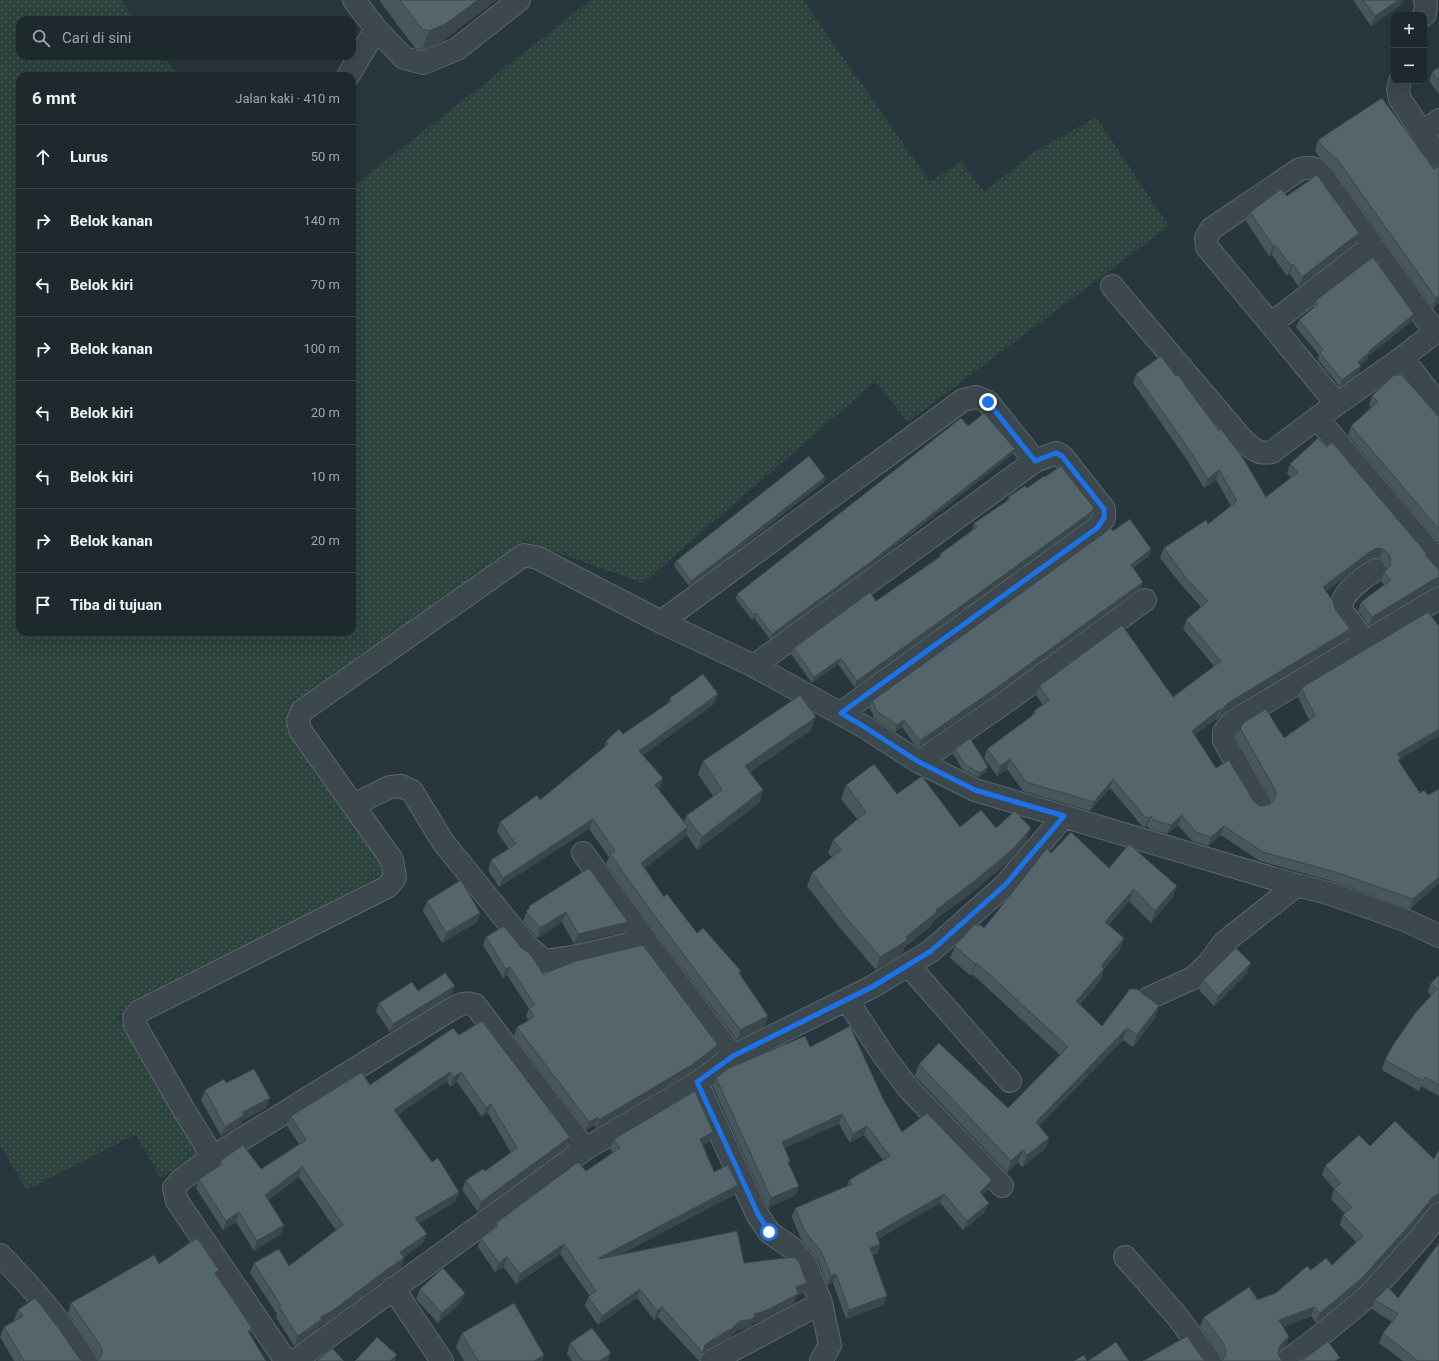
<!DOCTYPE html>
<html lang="id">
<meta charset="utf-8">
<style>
body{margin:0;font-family:Roboto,sans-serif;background:#263136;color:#f1f3f6}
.controls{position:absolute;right:12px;top:12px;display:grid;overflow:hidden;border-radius:8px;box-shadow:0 4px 16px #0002}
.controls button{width:36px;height:36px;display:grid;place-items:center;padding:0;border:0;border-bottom:1px solid #3c454a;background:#1e292e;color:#f1f3f6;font:20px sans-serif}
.stop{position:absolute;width:12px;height:12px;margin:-9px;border:3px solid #1a73e8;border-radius:50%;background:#fff}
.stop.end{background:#1a73e8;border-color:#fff;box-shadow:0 1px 4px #0008}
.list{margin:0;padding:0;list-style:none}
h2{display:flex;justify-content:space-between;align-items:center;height:52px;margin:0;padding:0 16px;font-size:17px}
h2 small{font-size:13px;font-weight:400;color:#a1a6aa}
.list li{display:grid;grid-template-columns:26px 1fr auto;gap:12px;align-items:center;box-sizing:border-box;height:64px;padding:0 16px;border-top:1px solid #3c454a}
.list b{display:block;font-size:15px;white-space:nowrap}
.list em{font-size:13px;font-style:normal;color:#a1a6aa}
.icon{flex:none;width:22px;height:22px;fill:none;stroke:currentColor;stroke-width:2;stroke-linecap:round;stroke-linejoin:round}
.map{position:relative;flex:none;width:1439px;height:1361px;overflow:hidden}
.search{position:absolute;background:#1e292e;box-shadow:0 4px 16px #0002;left:16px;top:16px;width:340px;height:44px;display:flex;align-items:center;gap:10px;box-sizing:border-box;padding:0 14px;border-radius:12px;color:#a1a6aa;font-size:15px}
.panel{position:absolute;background:#1e292e;box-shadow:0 4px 16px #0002;left:16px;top:72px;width:340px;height:564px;border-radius:12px}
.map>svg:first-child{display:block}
.grass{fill:url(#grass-dots)}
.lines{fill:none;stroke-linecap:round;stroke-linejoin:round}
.minor-casing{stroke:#5a666c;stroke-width:24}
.minor{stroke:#3c484e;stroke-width:22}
.wall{fill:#48575c}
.shaded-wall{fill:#3b474b}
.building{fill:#54656b;stroke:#3b474b}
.route{stroke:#1a73e8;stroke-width:5}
</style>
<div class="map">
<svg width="1439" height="1361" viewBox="0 0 1439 1361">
<defs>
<pattern id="grass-dots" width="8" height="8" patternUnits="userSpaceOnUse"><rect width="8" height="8" fill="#2d433d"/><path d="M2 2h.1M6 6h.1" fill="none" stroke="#495c58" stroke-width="1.8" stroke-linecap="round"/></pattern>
</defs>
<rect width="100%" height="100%" fill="#28373e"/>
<path class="grass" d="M0,0H121L136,20H20V56H163L178,76H20V632H352V187L591,0H803L930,182L961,161L984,192L1034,152L1096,117L1169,226L908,422L875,382L643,583L525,541L287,728L390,870L118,1017L200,1154L160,1178L136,1134L27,1190L0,1145Z"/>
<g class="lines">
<defs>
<path id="minor" d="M354,0L376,29L404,58L423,63L457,49L519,0
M1424,15L1425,14L1426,4L1425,0
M348,76L376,29
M1400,81L1398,90L1400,99L1439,159
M1423,132L1439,120
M1112,286L1242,439C1252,448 1258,455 1272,452L1317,418L1402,358L1439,329
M1271,324L1372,246
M1402,358L1439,405
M1337,404L1207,247L1206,238L1211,229L1300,169C1311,166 1316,168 1323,176L1435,332
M1317,418L1439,562
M661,622L963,400L976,397L988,402L1035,461L1056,453L1062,456L1104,509V518L1097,528L841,713
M1365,642L1342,611C1338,593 1363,579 1375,570
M754,666L1035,461
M919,762L1007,701L1145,600
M1260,803L1224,741V732L1231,723L1439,598
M353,805L390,787L401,786L412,791L443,842L528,947L545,961C579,957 612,949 645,939
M583,853L645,939L733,1056
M908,965L1010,1081
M1149,998L1193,978L1208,964L1222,945L1232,936L1297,885
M847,1000L884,1056L909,1089L1002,1186
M697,1083L757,1214L769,1232L792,1248L806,1265L821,1303
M213,1157L450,1010C459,1005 465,1001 475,1005L585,1149
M0,1255C33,1288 62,1322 86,1361
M1125,1257L1177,1316L1210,1361
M393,1288L442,1361
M286,1361L177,1201L174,1188L181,1180L213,1157L184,1110L135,1025L134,1018L140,1011L387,887L395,878L392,860L300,730L298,721L302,711L524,555L538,558L661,622L754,666L863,726L919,762L975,790L1275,879L1331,894L1405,920L1439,936
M295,1361L585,1149L697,1083L733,1056L872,987L931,951L1005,885L1064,816
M712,1361L821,1303L830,1345L821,1361
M1287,1361L1321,1335L1367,1297L1420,1238L1439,1214"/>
</defs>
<use href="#minor" class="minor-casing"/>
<use href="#minor" class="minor"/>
</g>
<path class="wall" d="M379,0H496L440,43L422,50L415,48Z
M1353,0H1403L1401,5L1371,26Z
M1439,67V94L1429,81L1432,72Z
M1318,140L1434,169L1439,166V303L1433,308L1333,169L1320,158L1315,150Z
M1287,196L1359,233L1356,243L1299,287L1290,274L1287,276L1272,255L1269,256L1246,221L1250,212Z
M1315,301L1414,314L1412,321L1368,356L1367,360L1360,365L1359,373L1340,387L1318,360L1319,355L1296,327L1299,320L1313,308V307Z
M1136,374L1266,497L1291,478L1287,473L1290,464L1427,554L1426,556L1439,570V585L1433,587L1369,626L1358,611L1361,602L1384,585L1381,581L1384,572L1387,569L1385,563L1380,558H1373L1368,560L1326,591L1335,609L1350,629L1347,639L1225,712L1217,720L1216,719L1195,735L1216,768L1258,805L1263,806L1270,804L1272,802L1271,797L1236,738L1240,728L1284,738L1309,720L1298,697L1301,688L1400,759L1399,762L1420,793L1428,795L1439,789V883L1410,909L1335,882L1260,861L1221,835L1208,846L1192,841L1178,825L1167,834L1150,829L1147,826L1145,827L1142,826L1110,788L1090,811L1023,791L1007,769L997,776L984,758L987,749L1032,716L1034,711L1043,705L1036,695L1039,686L1173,697L1214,666L1183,629L1186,620L1201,607L1183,587L1160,558L1164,548L1208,524L1231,506L1216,480L1204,488L1187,460L1133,383Z
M1372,396L1439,417V543L1348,435L1351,426L1371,407L1369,405Z
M968,426L1013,454L870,566L770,639L754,618L752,620L736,599L737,594Z
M825,477L824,482L730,556L689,586L674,566L676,561Z
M1045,477L1094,508L1092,514L1088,519L855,688L838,664L812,683L791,654L794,648L876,601L938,558L940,554L972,530L974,523L1007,501L1008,497L1027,488Z
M1151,549L1149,556L1133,568L1140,589L1000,691L919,747L914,744L902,727L895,732L875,719L873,716V714L869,708L872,701Z
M670,698L714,704L643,755L663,778L660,788L658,789L684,822L686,816L713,796L698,774L703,761L811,730L750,772L763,790L759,803L697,850L686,834L685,837L645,868L664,897L697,933L741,971L740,974L768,1016L765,1026L737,1040L655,932L606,864L609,857L589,829L499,887L488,870L491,860L509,849L497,832L500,822L540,800L604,748L606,741L623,734L668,703Z
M955,749L986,772L978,777L963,770L953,754Z
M846,785L897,794L960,827L996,828L1026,841L1008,862L969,895L933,921L932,925L905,947L903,952L898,957L876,970L839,927L807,886L812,873L832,857L828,853L833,840L857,819L841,799Z
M1051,853L1109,868L1173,897L1151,923L1129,901L1109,925L1120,950L1104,969L1100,981L1080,1004L1102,1026L1155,1018L1133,1047L1123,1040L1039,1126L1049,1138L1045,1149L1022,1167L1018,1162L1007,1173L915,1076L919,1064L1008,1108L1060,1055L972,974L971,976L950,958L955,946L984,928Z
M427,901L480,913L477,922L442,943L423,911Z
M529,906L628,922L624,932L574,944L562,922L537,938L523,921Z
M486,937L543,974L715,1054L690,1073L596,1128L595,1125L586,1130L514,1036L517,1027L529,1020L526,1016L529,1009L507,975L503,978L483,945Z
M1247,973L1214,1006L1199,990L1203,980Z
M1439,975V1096L1421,1086L1419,1091L1382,1070L1385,1060L1431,996L1428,992L1431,983Z
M418,991L451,995L390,1032L376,1011L379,1003Z
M459,1035L567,1147L478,1212L462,1190L466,1180L485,1171L511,1153L488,1113L482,1117L457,1082L450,1087L447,1081L397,1115L432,1162L459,1192L455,1202L419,1223L423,1243L404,1257V1258L401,1268L386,1278L329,1321L319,1326V1328L294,1346L276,1317L277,1314L250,1273L254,1263L289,1266L336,1230L299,1177L268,1200L281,1234L254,1251L236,1222L223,1230L196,1188L199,1179L218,1167L220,1161L261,1169L299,1144L287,1126L291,1116L370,1085Z
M810,1047L885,1103L902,1132L988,1190L982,1195L985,1212L963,1230L940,1203L878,1239L880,1244L877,1254L872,1255L884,1305L846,1319L833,1283L827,1285L818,1260L801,1239L792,1217L795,1208L847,1186L849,1180L883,1160L864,1135L850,1143L839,1124L784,1148L790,1161L789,1164L796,1195L768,1208L713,1087L716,1078Z
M226,1083L270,1098L266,1108L243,1120L241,1125L221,1136L201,1100L205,1090Z
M614,1139L710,1141L703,1145L714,1172L734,1195L619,1255L744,1263L804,1293L797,1295L794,1303L762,1320L752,1323L751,1326L745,1329L737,1330L728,1339L706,1350L703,1353L700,1361H699L658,1317L654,1320L637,1298L598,1325L585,1306L588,1297L590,1296L560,1254L516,1284L504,1267L495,1272L478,1247L481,1238L493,1229L496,1223L586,1171L613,1152L610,1149Z
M1370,1146L1434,1159L1439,1149V1202H1435L1429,1206L1410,1230L1358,1288L1316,1323L1311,1316L1283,1327L1286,1346L1278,1353L1281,1359H1222L1220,1354L1200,1327L1204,1317L1276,1293L1311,1270L1332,1265L1356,1242L1340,1225L1343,1215L1345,1214L1331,1199L1334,1189L1322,1175L1325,1166Z
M159,1264L217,1276L252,1328L250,1335L98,1359L97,1355L68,1313L71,1303Z
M420,1289L465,1293L461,1302L438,1323L416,1299Z
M1398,1298L1439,1361H1403L1379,1343L1383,1333L1392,1322L1372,1309L1375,1300Z
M18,1310L79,1358L83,1361H14L0,1337L4,1327L15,1321L14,1320Z
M462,1333L544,1355L542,1361H464L456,1347Z
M570,1343L608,1361H572L567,1353Z"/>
<path class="shaded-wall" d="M478,0H496L440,43L422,50L429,31Z
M1398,0H1403L1401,5L1371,26L1375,16Z
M1359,233L1356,243L1299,287L1302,277Z
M1275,245L1272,255L1269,256L1273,246Z
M1293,264L1290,274L1287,276L1291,266Z
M1439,296V303L1433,308L1436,298Z
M1414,314L1412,321L1368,356L1367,360L1355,369L1358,362L1368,352Z
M1361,366L1359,373L1340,387L1342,380Z
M1015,449L1013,454L870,566L770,639L772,634Z
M1219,470L1216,480L1204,488L1208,479Z
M825,477L824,482L730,556L689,586L691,581Z
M1094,508L1092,514L1088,519L855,688L857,681Z
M1377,548L1383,549L1380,558H1373L1368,560L1320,596L1323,587L1371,551Z
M1151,549L1149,556L1128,571L1131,565Z
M1439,577V585L1433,587L1369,626L1372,617L1436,578Z
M1143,582L1140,589L1000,691L919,747L921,740Z
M756,613L754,618L752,620L754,615Z
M1350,629L1347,639L1225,712L1217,720L1221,711L1228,703Z
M841,658L838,664L812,683L814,677Z
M718,694L714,704L635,761L639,751Z
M1220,709L1216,719L1188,740L1192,731Z
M816,717L811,730L740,778L745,766Z
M904,720L902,727L895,732L897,725Z
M1439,729V736L1400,759L1397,767V754Z
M1010,759L1007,769L997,776L1000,766Z
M988,767L986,772L978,777L980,773Z
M663,778L660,788L652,795L655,785Z
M1113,779L1110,788L1090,811L1094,802Z
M763,790L759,803L697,850L702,837Z
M1182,815L1178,825L1167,834L1171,825Z
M1151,816L1147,826L1145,827L1149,818Z
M593,819L589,829L499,887L503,878Z
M1224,826L1221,835L1208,846L1211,837Z
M688,827L685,837L638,873L641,863Z
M1031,828L1026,841L1008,862L969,895L933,921L932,925L905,947L903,952L898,957L876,970L880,957L906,937L936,910Z
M1439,877V883L1410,909L1413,899Z
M1177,886L1173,897L1151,923L1155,911Z
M1134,889L1129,901L1101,934L1105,922Z
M566,912L562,922L537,938L540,928Z
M480,913L477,922L442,943L446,933Z
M628,922L624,932L574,944L578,934Z
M1124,938L1120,950L1099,974L1104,969L1100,981L1072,1012L1076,1001L1101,966Z
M977,963L972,974L971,976L975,964Z
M1251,963L1247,973L1214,1006L1218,996Z
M510,967L507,975L503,978L506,969Z
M455,986L451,995L390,1032L393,1024Z
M1159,1006L1155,1018L1133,1047L1137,1035Z
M768,1016L765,1026L737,1040L740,1030Z
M1127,1028L1123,1040L1032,1133L1036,1122Z
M718,1045L715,1054L690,1073L596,1128L599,1120Z
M450,1072L447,1081L390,1120L394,1110Z
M461,1072L457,1082L450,1087L454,1077Z
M270,1098L266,1108L243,1120L241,1125L221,1136L225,1127L243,1112Z
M491,1104L488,1113L482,1117L486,1108Z
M842,1114L839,1124L778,1151L782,1142Z
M598,1117L595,1125L586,1130L589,1122Z
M867,1126L864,1135L850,1143L853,1134Z
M713,1132L710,1141L697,1149L700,1139Z
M570,1137L567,1147L478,1212L481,1202Z
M1049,1138L1045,1149L1022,1167L1027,1155Z
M1023,1150L1018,1162L1007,1173L1011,1161Z
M302,1167L299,1177L262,1205L265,1195Z
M992,1180L988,1190L976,1201L980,1192Z
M738,1185L734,1195L595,1267L599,1258Z
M799,1186L796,1195L768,1208L771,1198Z
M459,1192L455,1202L412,1228L415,1218Z
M1438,1193H1439V1202H1435L1429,1206L1410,1230L1358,1288L1316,1323L1320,1313L1433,1197Z
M944,1194L940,1203L873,1242L876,1233Z
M989,1203L985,1212L963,1230L967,1221Z
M239,1212L236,1222L223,1230L226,1221Z
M284,1225L281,1234L254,1251L257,1241Z
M427,1234L423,1243L397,1262L400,1252Z
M564,1244L560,1254L516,1284L520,1274Z
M880,1244L877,1254L866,1257L870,1248Z
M507,1257L504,1267L495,1272L499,1263Z
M404,1258L401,1268L386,1278L329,1321L319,1326V1328L294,1346L298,1336L321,1317L389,1268Z
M219,1270L216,1280L215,1273Z
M836,1274L833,1283L827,1285L831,1276Z
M807,1283L804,1293L797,1295L794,1303L762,1320L752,1323L751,1326L745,1329L737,1330L728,1339L706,1350L703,1353L705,1345L710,1341L740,1321L796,1287Z
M640,1289L637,1298L598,1325L602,1316Z
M465,1293L461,1302L438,1323L442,1313Z
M887,1296L884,1305L846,1319L849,1310Z
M662,1307L658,1317L654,1320L657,1311Z
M1314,1307L1311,1316L1275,1330L1279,1320Z
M252,1328L249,1338L248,1331Z
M1289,1337L1286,1346L1279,1351L1275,1357L1279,1347L1283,1342Z
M611,1353L608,1361H600Z
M397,1355L395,1361H390Z
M544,1355L542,1361H534Z"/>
<path class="building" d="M400,0H478L447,23L429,31L422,29Z
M1363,0H1398L1375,16Z
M1439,67V81L1432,72Z
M1382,98L1434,169L1439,166V296L1436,298L1337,159L1324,148L1318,140Z
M1317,175L1359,233L1302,277L1293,264L1291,266L1275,245L1273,246L1250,212L1281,189L1287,196Z
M1373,257L1414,314L1368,352L1369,353L1358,362L1361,366L1342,380L1320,353L1323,350L1299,320L1318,304L1315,301Z
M1161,356L1176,376L1178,375L1219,431L1221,429L1230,441L1243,458L1266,497L1298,472L1290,464L1318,438L1326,447L1332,442L1427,554L1425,555L1439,570V577L1436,578L1372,617L1361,602L1391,580L1384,572L1390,566L1391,560L1389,554L1383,549L1377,548L1371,551L1323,587L1333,601L1335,609L1350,629L1228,703L1221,711L1220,709L1192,731L1216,768L1229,760L1253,800L1258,805L1263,806L1270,804L1274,800L1276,794L1274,788L1240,728L1243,723L1266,709L1284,738L1315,716L1301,688L1428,612L1439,626V729L1397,754L1401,758L1398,760L1420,793L1424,790L1428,795L1439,789V877L1413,899L1338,873L1263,852L1224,826L1211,837L1196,832L1182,815L1171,825L1153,820L1151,816L1149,818L1145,817L1113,779L1094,802L1026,782L1010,759L1000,766L987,749L1036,713L1034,711L1049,700L1039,686L1122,625L1173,697L1221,661L1186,620L1208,601L1186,578L1164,548L1206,520L1208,524L1237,501L1219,470L1208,479L1190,451L1136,374Z
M1394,375H1402L1439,417V529L1351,426L1378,402L1372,396Z
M984,413L1015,449L872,561L772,634L756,613L754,615L737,594L961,418L968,426Z
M809,456L825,477L731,551L691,581L676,561Z
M1061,466L1094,508L1090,513L857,681L841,658L814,677L794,648L870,592L876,601L941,556L940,554L977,527L974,523L1010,499L1008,497L1025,486L1027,488L1044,476L1045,477Z
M1130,519L1151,549L1131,565L1143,582L1002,684L921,740L917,737L904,720L897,725L878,712L875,709L876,708L872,701L1107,531L1110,527L1113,531Z
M703,674L718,694L639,751L663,778L655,785L688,827L641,863L664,897L667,894L697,933L703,928L741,971L739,973L768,1016L740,1030L659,922L610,854L615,851L593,819L503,878L491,860L516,844L500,822L537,795L540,800L608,744L606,741L619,729L623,734L671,701L670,698Z
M800,695L816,717L745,766L763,790L702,837L686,816L722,790L703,761Z
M970,738L988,767L980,773L965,765L955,749Z
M874,764L897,794L922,776L960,827L981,810L996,828L1015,811L1031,828L1013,849L973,882L936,910L937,912L906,937L908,939L903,943L880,957L843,914L812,873L841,850L833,840L866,812L846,785Z
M1071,832L1109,868L1129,844L1177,886L1155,911L1134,889L1105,922L1124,938L1101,966L1104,969L1076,1001L1102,1026L1130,989H1137L1159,1006L1137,1035L1127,1028L1036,1122L1049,1138L1027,1155L1023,1150L1011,1161L919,1064L939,1043L1008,1108L1068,1047L977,963L975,964L955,946L974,925H981L984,928L1047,848L1051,853Z
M589,868L628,922L578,934L566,912L540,928L526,911L530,908L529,906Z
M461,880L480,913L446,933L427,901Z
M504,926L521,947L531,955L543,974L576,961L643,945L718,1045L693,1064L599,1120L598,1117L589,1122L517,1027L534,1017L529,1008L535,1005L510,967L506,969L486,937Z
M1236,948L1251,963L1218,996L1203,980Z
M445,973L455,986L393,1024L379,1003L412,982L418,991Z
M1439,975V1085L1425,1077L1423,1081L1385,1060L1393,1045L1416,1012L1437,989L1431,983Z
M482,1021L570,1137L481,1202L466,1180L483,1169L485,1171L517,1148L491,1104L486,1108L461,1072L454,1077L450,1072L394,1110L432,1162L438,1158L459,1192L415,1218L427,1234L400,1252L404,1258L389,1268L332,1311L321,1317L322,1319L298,1336L279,1307L281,1306L254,1263L279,1249L289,1266L343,1225L302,1167L265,1195L284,1225L257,1241L239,1212L226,1221L199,1179L222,1164L220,1161L243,1145L261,1169L306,1140L291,1116L362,1072L370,1085L453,1028L459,1035Z
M850,1026L885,1103V1102L902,1132L927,1113L992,1180L980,1192L989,1203L967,1221L944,1194L876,1233L880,1244L870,1248L887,1296L849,1310L836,1274L831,1276L821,1251L804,1230L795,1208L852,1184L849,1180L890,1156L867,1126L853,1134L842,1114L782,1142L790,1161L788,1162L799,1186L771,1198L716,1078L729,1068L805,1036L810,1047Z
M254,1069L270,1098L243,1112L244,1115L225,1127L205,1090L224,1079L226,1083Z
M695,1091L713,1132L700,1139L714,1172L728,1165L738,1185L599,1258V1259L737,1231L744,1263L794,1257L799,1262L807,1283L796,1287L798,1294L765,1311L754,1314L755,1317L749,1320L740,1321L731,1329L710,1341L705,1345L703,1353L662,1307L657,1311L640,1289L602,1316L588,1297L596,1291L564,1244L520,1274L507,1257L499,1263L481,1238L498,1226L496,1223L578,1162L586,1171L620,1148L614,1139Z
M1395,1121L1434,1159L1439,1149V1193L1433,1197L1414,1220L1362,1278L1320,1313L1314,1307L1279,1320L1289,1337L1283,1342L1279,1347L1278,1354L1281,1359L1283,1361H1221L1225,1357L1226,1350L1224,1344L1204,1317L1249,1287L1258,1300L1276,1293L1307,1266L1311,1270L1326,1258L1332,1265L1363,1236L1343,1215L1352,1207L1334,1189L1341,1183L1325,1166L1359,1135L1370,1146Z
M197,1238L219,1270L215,1273L252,1328L248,1331L266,1361H97L101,1357L102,1350L100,1345L71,1303L154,1255L159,1264Z
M1439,1243V1361H1418L1383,1333L1398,1314L1375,1300L1388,1287L1398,1298Z
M443,1268L465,1293L442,1313L420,1289Z
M35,1298L60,1330L79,1358L83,1361H24L4,1327L23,1316L18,1310Z
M514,1303L544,1355L534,1361H478L462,1333Z
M592,1328L611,1353L600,1361H583L570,1343Z
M1187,1336L1203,1359L1206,1361H1143Z
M377,1337L397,1355L390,1361H355Z
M1328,1341L1340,1358L1335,1361H1297L1302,1358L1303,1360Z
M1116,1342L1129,1361H1088Z
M332,1348L344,1361H317Z
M1084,1355L1087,1361H1074Z"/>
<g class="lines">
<path class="route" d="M769,1232L758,1214L697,1082L733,1056L872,987L931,951L1005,885L1064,816L975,790L919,762L863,726L841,713L1097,528L1104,518V509L1062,456L1056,453L1035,461L988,402"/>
</g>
</svg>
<div class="controls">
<button>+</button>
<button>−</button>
</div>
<div class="stop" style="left:769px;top:1232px"></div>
<div class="stop end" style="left:988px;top:402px"></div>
<div class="search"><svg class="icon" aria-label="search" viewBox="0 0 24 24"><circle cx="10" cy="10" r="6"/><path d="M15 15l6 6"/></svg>Cari di sini</div>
<section class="panel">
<h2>6 mnt<small>Jalan kaki · 410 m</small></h2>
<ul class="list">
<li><svg class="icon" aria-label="ahead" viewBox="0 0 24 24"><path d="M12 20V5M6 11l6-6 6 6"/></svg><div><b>Lurus</b></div><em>50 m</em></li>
<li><svg class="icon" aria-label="right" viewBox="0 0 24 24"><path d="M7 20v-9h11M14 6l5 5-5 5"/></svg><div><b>Belok kanan</b></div><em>140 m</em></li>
<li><svg class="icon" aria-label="left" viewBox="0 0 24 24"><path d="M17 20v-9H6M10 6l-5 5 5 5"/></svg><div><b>Belok kiri</b></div><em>70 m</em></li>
<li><svg class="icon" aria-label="right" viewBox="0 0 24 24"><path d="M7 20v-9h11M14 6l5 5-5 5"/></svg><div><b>Belok kanan</b></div><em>100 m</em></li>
<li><svg class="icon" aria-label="left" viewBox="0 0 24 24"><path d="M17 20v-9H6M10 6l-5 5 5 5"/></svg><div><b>Belok kiri</b></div><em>20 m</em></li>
<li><svg class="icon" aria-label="left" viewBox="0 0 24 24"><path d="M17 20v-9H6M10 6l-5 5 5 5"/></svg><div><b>Belok kiri</b></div><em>10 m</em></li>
<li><svg class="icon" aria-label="right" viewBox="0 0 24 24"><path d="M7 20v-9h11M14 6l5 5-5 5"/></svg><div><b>Belok kanan</b></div><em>20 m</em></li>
<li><svg class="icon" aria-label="arrive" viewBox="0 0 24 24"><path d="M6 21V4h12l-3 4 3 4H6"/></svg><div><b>Tiba di tujuan</b></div></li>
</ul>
</section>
</div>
